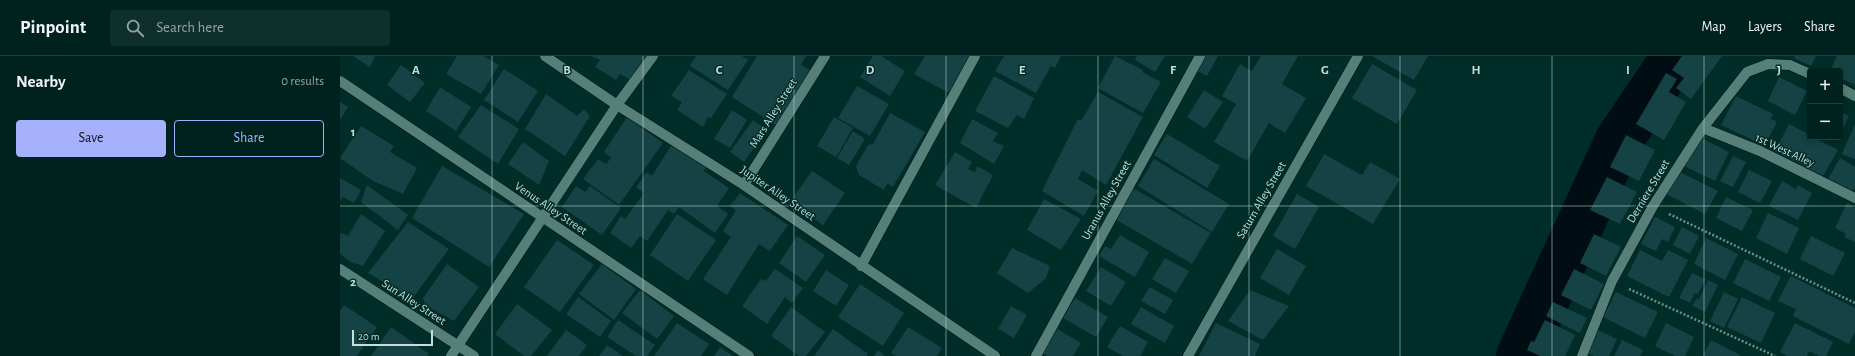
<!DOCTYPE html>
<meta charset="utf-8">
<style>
body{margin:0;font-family:"Alegreya Sans",sans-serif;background:#0e2f2b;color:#f1f3f6}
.controls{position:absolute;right:12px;top:12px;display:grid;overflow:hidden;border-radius:4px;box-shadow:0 2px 6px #0003}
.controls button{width:36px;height:36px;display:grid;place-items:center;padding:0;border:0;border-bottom:1px solid #223f3c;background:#00221e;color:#f1f3f6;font:20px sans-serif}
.scale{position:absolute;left:12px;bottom:10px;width:81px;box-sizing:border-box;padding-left:4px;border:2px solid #c7ddd8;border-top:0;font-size:11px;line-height:14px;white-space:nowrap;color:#c7ddd8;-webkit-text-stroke:3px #002d28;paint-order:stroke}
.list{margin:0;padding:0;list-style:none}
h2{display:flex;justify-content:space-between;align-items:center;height:52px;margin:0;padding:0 16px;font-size:17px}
h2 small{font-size:13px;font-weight:400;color:#95a4a4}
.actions{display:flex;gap:8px;padding:12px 16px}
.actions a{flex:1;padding:9px 0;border:1px solid #a5b1fc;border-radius:4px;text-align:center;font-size:14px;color:#a5b1fc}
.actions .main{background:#a5b1fc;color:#111}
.icon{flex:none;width:22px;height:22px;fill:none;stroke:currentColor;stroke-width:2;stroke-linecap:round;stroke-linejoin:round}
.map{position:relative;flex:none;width:1515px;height:300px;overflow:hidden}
header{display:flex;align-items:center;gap:24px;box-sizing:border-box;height:56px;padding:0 20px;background:#00221e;border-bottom:1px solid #223f3c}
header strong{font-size:19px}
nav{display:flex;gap:22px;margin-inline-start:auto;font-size:14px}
.search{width:280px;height:36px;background:#0e2f2b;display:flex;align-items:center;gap:10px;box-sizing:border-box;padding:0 14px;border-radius:4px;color:#95a4a4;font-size:15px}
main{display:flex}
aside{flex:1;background:#00221e}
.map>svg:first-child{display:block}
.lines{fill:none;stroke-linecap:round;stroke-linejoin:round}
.river{stroke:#000e13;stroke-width:48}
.building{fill:#154245}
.street-casing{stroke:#011310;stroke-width:11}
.path{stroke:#6d8e89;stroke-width:2.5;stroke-dasharray:2 2;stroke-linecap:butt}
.street{stroke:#557f78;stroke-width:10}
.grid{fill:none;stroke:#c7ddd8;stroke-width:1;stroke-opacity:0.55}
.labels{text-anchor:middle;stroke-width:3;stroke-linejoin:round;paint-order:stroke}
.street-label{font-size:12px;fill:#c7ddd8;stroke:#002d28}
.grid-label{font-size:13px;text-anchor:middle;font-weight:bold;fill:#c7ddd8;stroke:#002d28;stroke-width:3;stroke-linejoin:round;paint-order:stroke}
</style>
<header>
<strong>Pinpoint</strong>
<div class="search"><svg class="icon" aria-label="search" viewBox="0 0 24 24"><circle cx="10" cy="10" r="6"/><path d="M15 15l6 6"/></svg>Search here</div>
<nav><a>Map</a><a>Layers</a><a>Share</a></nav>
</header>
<main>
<aside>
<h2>Nearby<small>0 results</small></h2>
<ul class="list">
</ul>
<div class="actions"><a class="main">Save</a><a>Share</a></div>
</aside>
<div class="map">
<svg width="1515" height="300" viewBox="0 0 1515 300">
<rect width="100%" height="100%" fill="#002d28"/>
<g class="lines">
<path class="river" d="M1180,300L1279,84L1336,0"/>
</g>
<path class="building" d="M13,0H35L30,11Z
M117,0H143L159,9L141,38L106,18Z
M252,0H308L293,25L280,18L276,24L255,11L260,4Z
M356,0H402L408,4L388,34L350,10Z
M417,0H466L461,9L471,15L437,70L392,41Z
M533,0H541L565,15L550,40L520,21Z
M585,0H629L609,37L574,18Z
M664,0H721L715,12L711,10L696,37L655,15Z
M775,0L803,14L802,16L821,26L803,57L758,32Z
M797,0H825L815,16L795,4Z
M865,0H878L867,20L857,15Z
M921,0H958L942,28L966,42L945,77L929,67L907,105L874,86L896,48L882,40L900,8L912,15Z
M1032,0H1088L1074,24Z
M1342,0H1382L1351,43L1336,32L1344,22L1332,14Z
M1455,0H1476L1471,10L1454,2Z
M1497,0H1515V29L1500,22V15H1490Z
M1032,8L1077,34L1057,68L1012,42Z
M61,9L85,27L70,46L47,29Z
M164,13L198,35L178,66L144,44Z
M349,14L387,38L371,62L368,61L363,71L337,54L342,46L331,40Z
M1326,17L1337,23L1329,36L1346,46L1324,84L1296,68Z
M654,20L694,42L684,63L677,59L668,72L635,55Z
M1439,21L1467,35L1455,59L1428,45Z
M517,30L549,48L530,80L498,62Z
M100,31L131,51L116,75L86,55Z
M864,34L883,46L865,73L847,61Z
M758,36L803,61L766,129L742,114L738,123L758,135L744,160L702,135L738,63L741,65Z
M206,38L237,60L244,53L250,60L225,100L185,73Z
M1396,40L1433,58L1431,63L1437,66L1428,83L1422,80L1419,87L1381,69Z
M0,46L8,51L0,64Z
M141,49L179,73L158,108L118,81Z
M392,54L407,64L390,92L374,83Z
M1500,56L1509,60L1500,78Z
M550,57L585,76L553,131L547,127L544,134L519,119L516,110L528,89L533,88Z
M287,61L323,87L279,149L243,123L258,103L266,108L271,102L264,96Z
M494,61L513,72L496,101L477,90Z
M632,63L658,77L653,85L664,90L654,108L620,87Z
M413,64L427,74L404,106L390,96Z
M1449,68L1470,79V81H1473L1498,94L1483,120L1435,95Z
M1515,68V103L1502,98Z
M21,70L54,90L50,96L77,112L63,138L33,125L0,102Z
M513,75L525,83L509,109L497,102Z
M827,78L880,110L867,132L814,99Z
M1286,79L1315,94L1299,125L1270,111Z
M1359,81L1389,96L1375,125L1342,109Z
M183,86L209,105L199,129L168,108Z
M332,88L366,111L364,115L389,132L377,150L388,158L375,177L339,151L334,158L328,154L307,185L300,180L291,192L270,177L281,160L285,163L304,137L296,131L307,116L312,120Z
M615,96L632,106L628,113L635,116L637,110L653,119L636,152L595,129Z
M984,98L1022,119L1030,106L1060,123L1033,168L966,130Z
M1393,100L1406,106L1393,131L1380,125Z
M1500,102L1515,111V132L1512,137L1488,123Z
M814,103L889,148L872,176L798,130Z
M102,110L184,158L149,211L72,162Z
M1336,114L1378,135L1365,158L1324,137Z
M1409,114L1432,125L1420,147L1398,136Z
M472,115L505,137L483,169L450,146Z
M1267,121L1297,136L1280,168L1250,154Z
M0,122L21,134L14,147L3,141L0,146Z
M1442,125L1456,133L1458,129L1472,137L1458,164L1429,150Z
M27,129L68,159L58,174L21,146Z
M236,130L245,136L250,130L281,152L262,179L222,151Z
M793,132L871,177L852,208L775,163Z
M400,137L448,169L430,195L419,188L387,239L363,223L391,181L383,175L396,154L390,150Z
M957,138L979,151L955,193L933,180Z
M1386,141L1413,154L1402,175L1376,162Z
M704,143L741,163L721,194L687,174Z
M1507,147L1515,152V186L1504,181L1506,178L1495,172Z
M1428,157L1459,172L1447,198L1416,182Z
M21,158L45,175L23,210L11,206L0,198V179L1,177L8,180Z
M337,158L376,184L348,225L310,199Z
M1315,161L1335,171L1328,186L1322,183L1316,195L1301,188Z
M68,166L109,193L72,243L28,217Z
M1342,171L1359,180L1350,198L1333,189Z
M1254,178L1281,191L1266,220L1240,207Z
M780,179L809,196L795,221L759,200L765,190L771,193Z
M457,180L485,199L466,226L439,207Z
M1471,180L1505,197L1493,220L1460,203Z
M1366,182L1398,198L1385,224L1354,208Z
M217,184L254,209L220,256L184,231Z
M672,192L710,210L706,222L688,237L657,217Z
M937,193L966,210L949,239L920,222Z
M1300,194L1322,205L1328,194L1348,204L1329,241L1287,220Z
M825,202L849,215L836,237L812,223Z
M1405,203L1441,221L1429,245L1393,227Z
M107,208L139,231L114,265L85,249L83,242Z
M262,208L296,233L274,264L239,238Z
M761,211L786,226L771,250L746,235Z
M435,213L463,232L452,247L445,241L427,268L402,250L421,223L426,225Z
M1234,213L1264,228L1251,254L1221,239Z
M486,214L509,229L496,250L473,235Z
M1352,217L1365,223L1358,238L1355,237L1350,247L1339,242Z
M1451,220L1515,252V276L1509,288L1453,260L1456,253L1438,245Z
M1368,224L1378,229L1365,256L1352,250L1357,242L1359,243Z
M520,228L564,257L543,290L498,261Z
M810,231L833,244L825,258L801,245Z
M300,234L334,260L317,283L282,257Z
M910,234L949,250L923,284L888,265Z
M1276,236L1318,256L1305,282L1263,261Z
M1384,236L1398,243L1384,272L1370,265Z
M238,241L271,265L260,281L226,258Z
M1402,241L1435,257L1421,287L1387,271Z
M735,242L768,261L756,281L723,262Z
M1213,246L1247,262L1240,277L1206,260Z
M177,248L212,274L191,300H184L155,278Z
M4,249L37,271L17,300H0V255Z
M671,250L687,259L674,282L658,273Z
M451,251L485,276L466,300H459L431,280Z
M801,251L834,270L825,287L791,268Z
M278,264L315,289L307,300H296L267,281Z
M1205,264L1235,279L1225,300H1200L1187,294L1191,285L1194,286Z
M337,267L369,288L361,300H314Z
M876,267L920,288L915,300H859Z
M1326,267L1354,281L1345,300H1335L1315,290Z
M1455,267L1493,286L1486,300H1479L1469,295L1467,300H1447L1440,296Z
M780,270L808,286L800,300H783L767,291Z
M51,271L89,298L88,300H31Z
M568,271L602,292L597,300H556L551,297Z
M714,271L741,287L733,300H707L700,296Z
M493,273L528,298L527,300H474Z
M1256,273L1277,283L1269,300H1254L1245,296Z
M226,274L247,289L239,300H207Z
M1282,284L1303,294L1300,300H1274Z
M1371,284L1400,299L1399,300H1363Z
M267,289L283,300H259Z
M380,291L393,300H374Z
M538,294L545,300H534Z"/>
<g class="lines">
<defs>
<path id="street" d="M205,0L277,49L404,129L655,300
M0,25L409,300
M1500,32L1515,40
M1363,72L1420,95L1515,142
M404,129L485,0
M521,210L635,0
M0,213L134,300
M111,300L277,49L313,0
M696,300L860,0
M848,300L1018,0
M1242,300L1272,225L1313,150L1363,72L1407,16L1428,8L1450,9L1470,18"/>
</defs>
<use href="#street" class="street-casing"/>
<path class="path" d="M1329,158L1515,247
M1289,233L1435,300"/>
<use href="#street" class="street"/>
</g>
<path class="grid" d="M152,0V300M303,0V300M454,0V300M606,0V300M758,0V300M909,0V300M1060,0V300M1212,0V300M1364,0V300M0,150H1515"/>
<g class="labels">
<g class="street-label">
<text transform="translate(433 57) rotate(-58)" y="4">Mars Alley Street</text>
<text transform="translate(1445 94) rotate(25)" y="4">1st West Alley</text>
<text transform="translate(1308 135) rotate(-59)" y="4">Derniere Street</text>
<text transform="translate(438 137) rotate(34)" y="4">Jupiter Alley Street</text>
<text transform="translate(766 144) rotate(-61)" y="4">Uranus Alley Street</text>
<text transform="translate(921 144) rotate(-60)" y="4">Saturn Alley Street</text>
<text transform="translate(211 152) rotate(34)" y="4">Venus Alley Street</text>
<text transform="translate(74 246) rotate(33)" y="4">Sun Alley Street</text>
</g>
</g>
<g class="grid-label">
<text x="76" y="18">A</text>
<text x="227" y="18">B</text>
<text x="379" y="18">C</text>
<text x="530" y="18">D</text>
<text x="682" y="18">E</text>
<text x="833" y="18">F</text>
<text x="985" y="18">G</text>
<text x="1136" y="18">H</text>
<text x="1288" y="18">I</text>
<text x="1439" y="18">J</text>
<text x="13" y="80">1</text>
<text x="13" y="230">2</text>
</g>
</svg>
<div class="controls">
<button>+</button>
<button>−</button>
</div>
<div class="scale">20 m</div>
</div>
</main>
